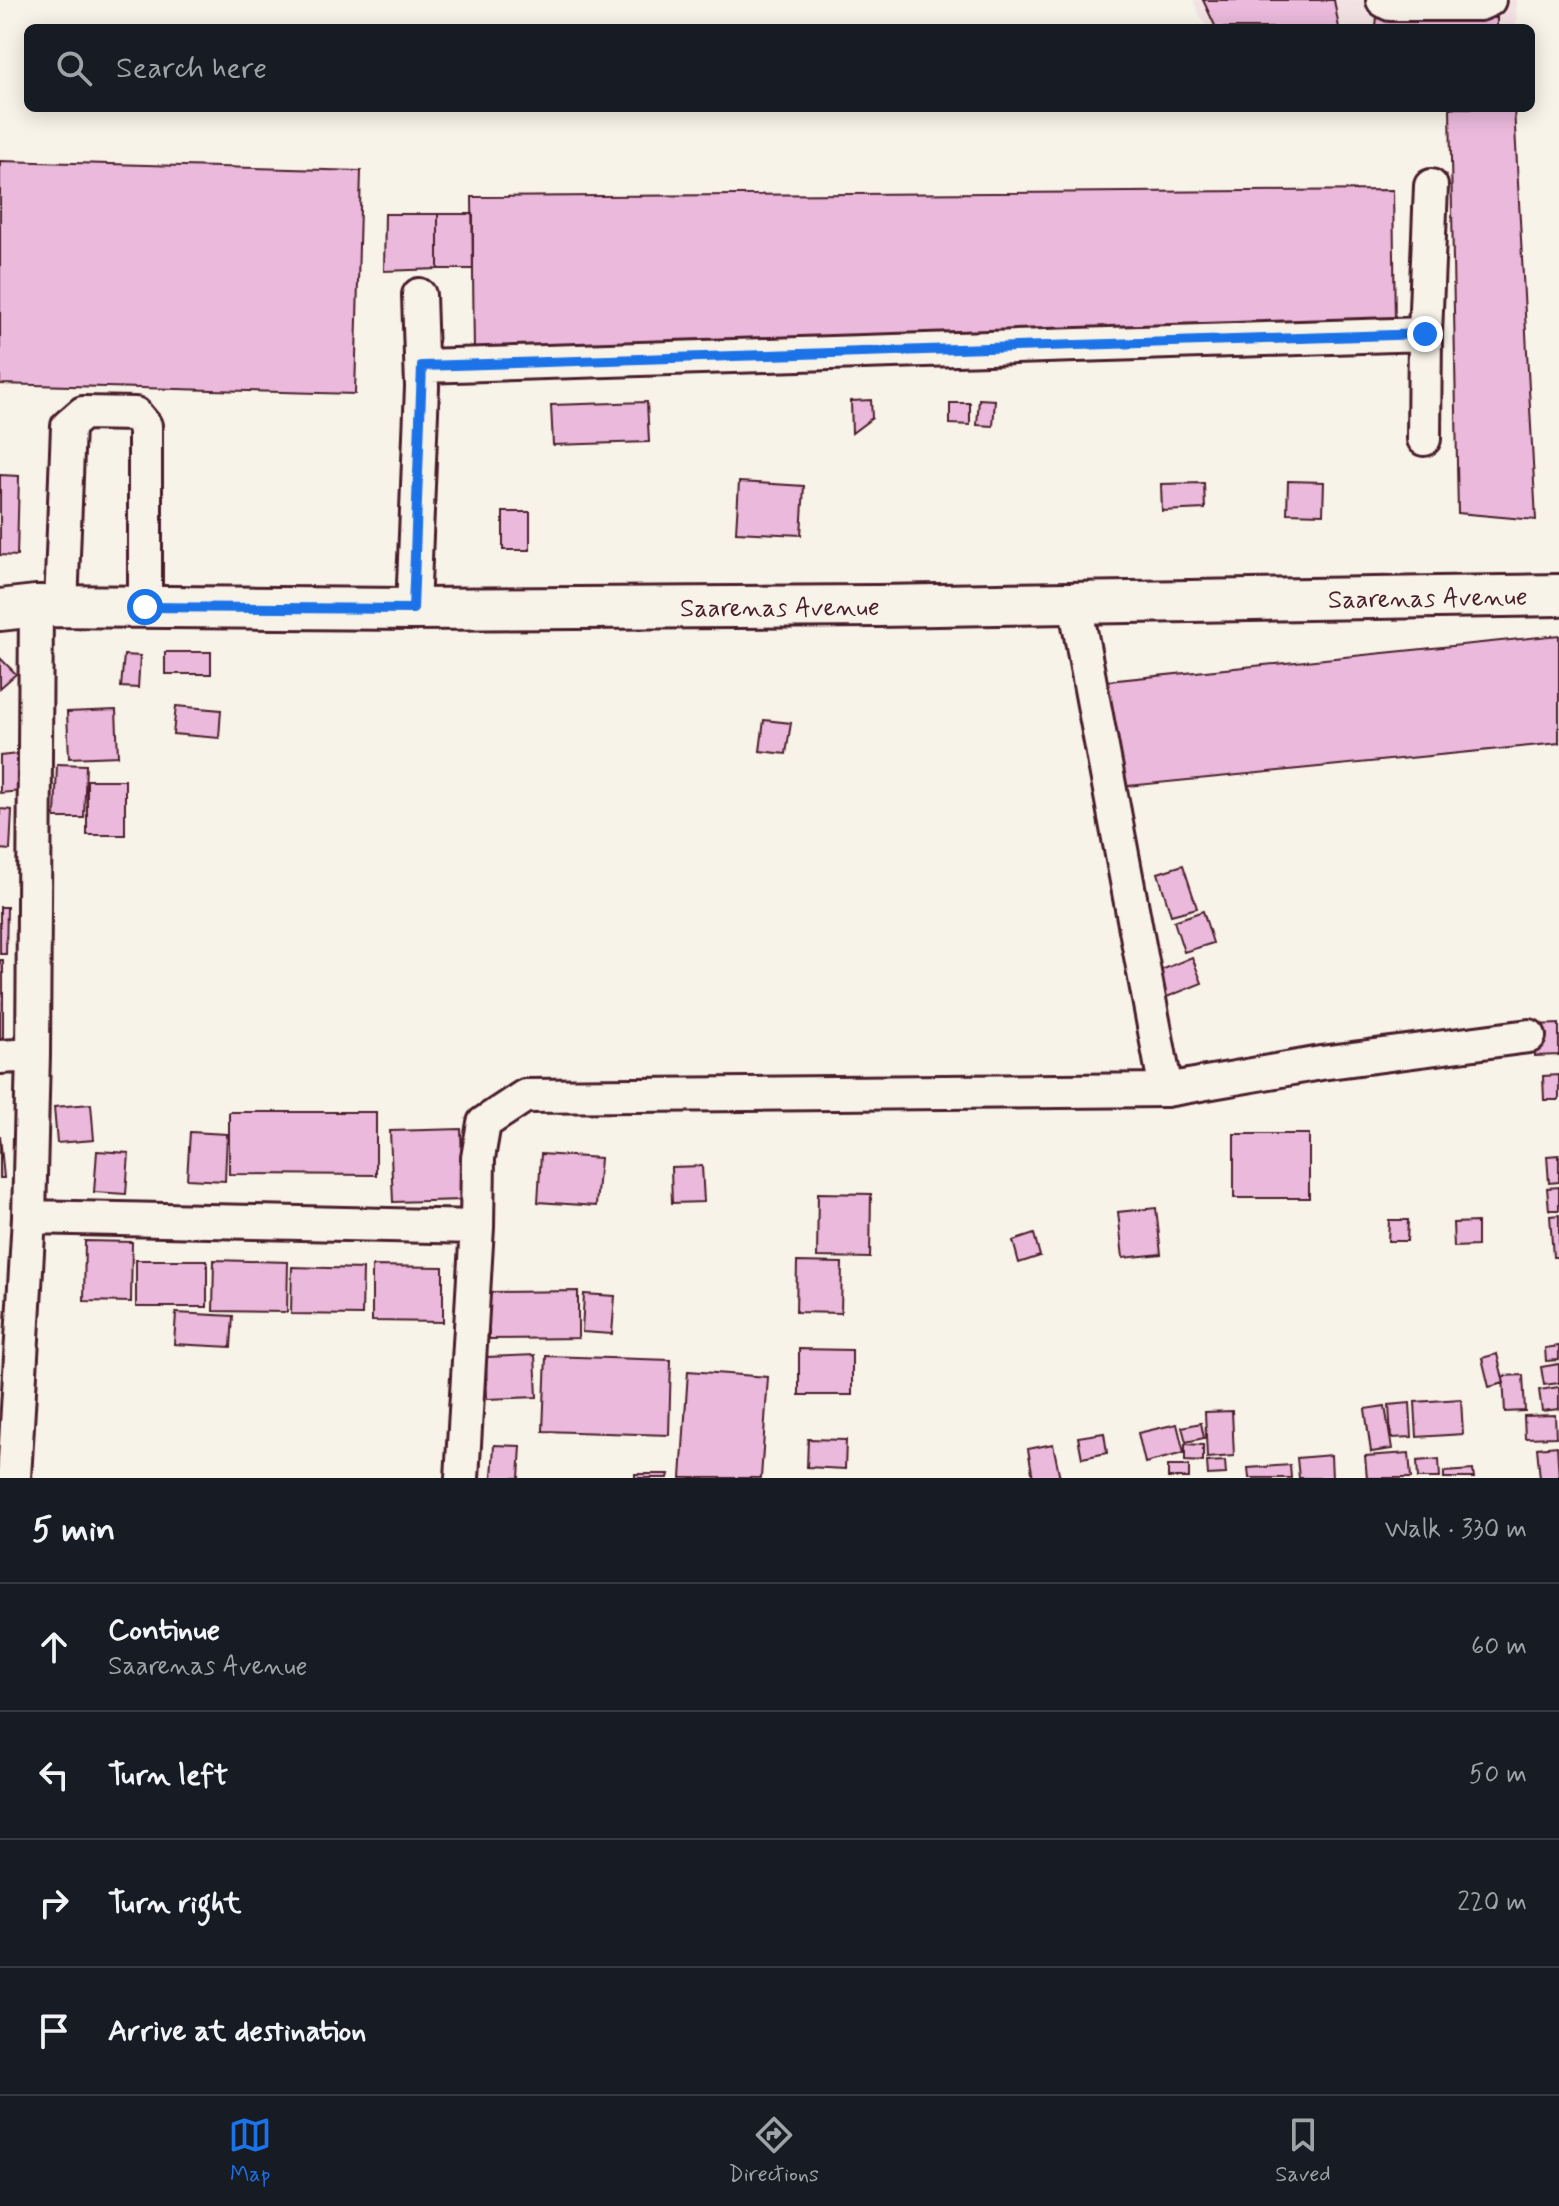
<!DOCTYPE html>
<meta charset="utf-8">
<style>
body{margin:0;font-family:Mynerve,sans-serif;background:#20242c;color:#f1f3f6}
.stop{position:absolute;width:24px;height:24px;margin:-18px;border:6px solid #1a73e8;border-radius:50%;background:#fff}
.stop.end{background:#1a73e8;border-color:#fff;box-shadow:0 2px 8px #0008}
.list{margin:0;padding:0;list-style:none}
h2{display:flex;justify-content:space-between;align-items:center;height:104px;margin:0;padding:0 32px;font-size:34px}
h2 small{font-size:26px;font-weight:400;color:#9ea1a6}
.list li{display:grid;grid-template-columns:52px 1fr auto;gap:24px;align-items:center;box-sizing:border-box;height:128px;padding:0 32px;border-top:2px solid #363941}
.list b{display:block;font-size:30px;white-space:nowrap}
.list p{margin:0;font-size:26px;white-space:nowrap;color:#9ea1a6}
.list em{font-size:26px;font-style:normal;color:#9ea1a6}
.icon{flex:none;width:44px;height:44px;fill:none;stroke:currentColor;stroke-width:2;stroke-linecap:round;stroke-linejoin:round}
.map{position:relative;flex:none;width:1559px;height:1478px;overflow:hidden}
.search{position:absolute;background:#171b24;box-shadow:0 4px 20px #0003;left:24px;right:24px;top:24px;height:88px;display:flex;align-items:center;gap:20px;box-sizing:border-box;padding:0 28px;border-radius:12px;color:#9ea1a6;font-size:30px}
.sheet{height:616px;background:#171b24}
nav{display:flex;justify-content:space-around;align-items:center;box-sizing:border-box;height:112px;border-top:2px solid #363941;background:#171b24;font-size:22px;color:#9ea1a6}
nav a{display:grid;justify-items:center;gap:4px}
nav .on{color:#1a73e8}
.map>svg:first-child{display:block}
.built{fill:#f3e2e4}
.building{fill:#eab9db;stroke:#4a1f2b;stroke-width:2}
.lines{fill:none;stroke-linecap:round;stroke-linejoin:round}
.minor-casing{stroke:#4a1f2b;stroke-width:38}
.major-casing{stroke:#4a1f2b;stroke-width:46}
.minor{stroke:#f7f3e8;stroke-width:32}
.major{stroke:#f7f3e8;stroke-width:40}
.route{stroke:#1a73e8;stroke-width:10}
.labels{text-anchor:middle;stroke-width:8;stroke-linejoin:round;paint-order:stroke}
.street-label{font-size:26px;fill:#4a1f2b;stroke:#f7f3e8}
</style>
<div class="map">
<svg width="1559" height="1478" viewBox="0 0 1559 1478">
<rect width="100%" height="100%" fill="#f7f3e8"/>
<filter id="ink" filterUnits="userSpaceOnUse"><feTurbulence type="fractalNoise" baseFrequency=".0125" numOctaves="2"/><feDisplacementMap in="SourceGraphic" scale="16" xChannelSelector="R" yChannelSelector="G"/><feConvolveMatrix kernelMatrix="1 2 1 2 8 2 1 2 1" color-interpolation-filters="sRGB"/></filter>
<g filter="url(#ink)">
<path class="built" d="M1193,0H1516L1517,28H1206Z"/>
<path class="building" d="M1203,0H1334L1339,28H1216Z
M1377,15L1497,18V28H1376Z
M1450,108H1514L1536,520L1458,513Z
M0,161L361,171L355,394L0,384Z
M1393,190L1395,321L474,350L472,197Z
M385,214H438V269L384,271Z
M438,214H473V269H438Z
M979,399L995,400L993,426L977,425Z
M871,400L872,418L852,433L851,401Z
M647,402L649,442L553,445L551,405Z
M950,403H970V425L950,424Z
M0,475L19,476L17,556L0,555Z
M1288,481L1324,482L1323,514L1287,513Z
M739,482L804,486L801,535L736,532Z
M1204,483L1205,509L1162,511L1161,484Z
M503,512H530V550H503Z
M1559,635V743L1118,787L1108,681Z
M165,652H211V674H165Z
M124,655L140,656L138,688L121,687Z
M0,658L16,674L0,688Z
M176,706L221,710L219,738L173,734Z
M116,710L118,756L69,758L67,712Z
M764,720L791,723L786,754L760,751Z
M17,754L21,791L0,793V756Z
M57,764L86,765L84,818H55Z
M87,780H125V835H87Z
M0,809L12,810L10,850L0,849Z
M1183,865L1197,908L1171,915L1158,873Z
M0,907H7L6,954H0Z
M1203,911L1213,943L1184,952L1174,921Z
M1192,957L1202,983L1162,999L1152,974Z
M0,960H3V1042H0Z
M1559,1024V1055L1535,1056L1533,1025Z
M1559,1075V1100H1544L1543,1076Z
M91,1104L94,1140L57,1143L54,1107Z
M229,1112H376V1175L229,1174Z
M461,1129L463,1200L393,1202L390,1131Z
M190,1132L227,1134L225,1181L187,1179Z
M1234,1134H1309V1198H1234Z
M0,1135L4,1178H0Z
M97,1151L129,1153L126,1194L94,1192Z
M541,1154L600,1158L596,1206L538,1202Z
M1559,1155V1182L1549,1183L1547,1156Z
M702,1166L704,1202L672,1203L671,1167Z
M1559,1187V1210H1549L1547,1188Z
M818,1193L871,1194L870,1258L817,1257Z
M1156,1208L1161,1254L1123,1258L1118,1212Z
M1559,1215V1257H1553L1550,1216Z
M1389,1220H1408L1407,1241H1388Z
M1477,1222V1246L1454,1247L1453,1223Z
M1034,1234L1040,1256L1019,1263L1013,1241Z
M85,1241L132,1242L131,1302L84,1301Z
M136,1260H207V1307H136Z
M214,1260L288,1262L287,1312L213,1311Z
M797,1262L842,1263L841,1313L796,1312Z
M372,1266L443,1267V1322L372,1321Z
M292,1267L363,1269L362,1315L291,1314Z
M578,1291V1338L489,1339V1292Z
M584,1294L615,1296L612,1334L582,1332Z
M176,1313L233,1316L231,1347L174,1344Z
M1559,1346V1360L1546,1361L1545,1348Z
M799,1349L852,1350V1395H799Z
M1497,1354L1504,1383L1489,1387L1482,1358Z
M535,1355L537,1397L487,1399L486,1357Z
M546,1356L671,1360L669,1435L543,1431Z
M1559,1364V1383L1544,1385L1541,1367Z
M688,1371L768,1377L761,1478H681Z
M1523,1375L1525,1411L1505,1412L1503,1376Z
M1559,1387V1409L1542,1411L1539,1390Z
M1461,1399L1463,1434L1417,1437L1415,1402Z
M1410,1403L1412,1437L1391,1438L1389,1405Z
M1385,1406L1392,1449L1371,1452L1365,1409Z
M1232,1411L1234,1456L1207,1458L1205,1412Z
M1555,1415L1556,1437L1525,1438L1524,1416Z
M1201,1423L1204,1438L1186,1442L1182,1427Z
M1177,1424L1184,1453L1145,1463L1138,1433Z
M1104,1433L1107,1453L1082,1458L1078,1437Z
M808,1439L846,1440L845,1469L807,1467Z
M1053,1444L1060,1478H1033L1028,1449Z
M1185,1444L1203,1445V1462L1185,1461Z
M494,1445L521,1446L519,1478H492Z
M1557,1446L1559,1478H1540L1537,1448Z
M1409,1453L1411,1478H1367L1365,1456Z
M1331,1455L1332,1478H1299L1297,1458Z
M1439,1459L1440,1478H1418L1417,1461Z
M1225,1461L1226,1474L1208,1475L1207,1462Z
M1290,1465L1291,1478H1249L1248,1468Z
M1168,1466H1189V1478H1168Z
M1473,1470L1474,1478H1444V1472Z
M635,1474H669L668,1478H635Z"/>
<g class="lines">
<defs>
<path id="minor" d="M1383,0L1390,4H1480L1489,0
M422,366L1425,334L1431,186
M1424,439L1425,334
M1075,603L1166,1090
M61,606L68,426L83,413L135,414L145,426V607
M413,609L422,387L419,295
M0,1057L33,1055
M29,1217L477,1227
M14,1478L29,1217L33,1055L36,606
M462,1478L477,1227L478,1158L484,1123L525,1096L1166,1090L1321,1063L1529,1036"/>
<g id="major">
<path id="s1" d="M0,610L36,606L413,609L878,606L1559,595"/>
</g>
</defs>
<use href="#minor" class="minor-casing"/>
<use href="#major" class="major-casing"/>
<use href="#minor" class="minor"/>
<use href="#major" class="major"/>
</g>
</g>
<g class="lines" filter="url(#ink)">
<path class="route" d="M145,607L413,609L422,366L1425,334"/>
</g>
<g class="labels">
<g class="street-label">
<text dy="9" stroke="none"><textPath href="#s1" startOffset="1428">Saarenas Avenue</textPath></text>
<text dy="9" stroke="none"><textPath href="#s1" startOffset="780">Saarenas Avenue</textPath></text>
</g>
</g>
</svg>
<div class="stop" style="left:145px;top:607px"></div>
<div class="stop end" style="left:1425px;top:334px"></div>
<div class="search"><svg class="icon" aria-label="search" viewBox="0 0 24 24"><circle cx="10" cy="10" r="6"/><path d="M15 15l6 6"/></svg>Search here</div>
</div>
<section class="sheet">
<h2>5 min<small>Walk · 330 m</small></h2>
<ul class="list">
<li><svg class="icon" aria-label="ahead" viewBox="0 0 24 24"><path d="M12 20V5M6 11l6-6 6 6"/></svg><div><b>Continue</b><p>Saarenas Avenue</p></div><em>60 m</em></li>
<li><svg class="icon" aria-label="left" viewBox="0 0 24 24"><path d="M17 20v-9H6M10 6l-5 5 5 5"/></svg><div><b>Turn left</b></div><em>50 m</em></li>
<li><svg class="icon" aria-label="right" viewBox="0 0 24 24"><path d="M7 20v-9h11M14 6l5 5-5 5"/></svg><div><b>Turn right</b></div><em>220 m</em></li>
<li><svg class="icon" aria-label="arrive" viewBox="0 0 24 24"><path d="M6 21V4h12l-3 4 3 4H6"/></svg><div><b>Arrive at destination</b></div></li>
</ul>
</section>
<nav>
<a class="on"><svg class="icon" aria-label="map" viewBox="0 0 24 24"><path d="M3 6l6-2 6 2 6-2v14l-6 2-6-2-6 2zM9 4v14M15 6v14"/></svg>Map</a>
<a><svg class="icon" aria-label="directions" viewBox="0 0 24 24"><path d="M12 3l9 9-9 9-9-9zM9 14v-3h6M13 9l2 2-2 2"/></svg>Directions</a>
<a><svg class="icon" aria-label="saved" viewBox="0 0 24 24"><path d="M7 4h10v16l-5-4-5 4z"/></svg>Saved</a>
</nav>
